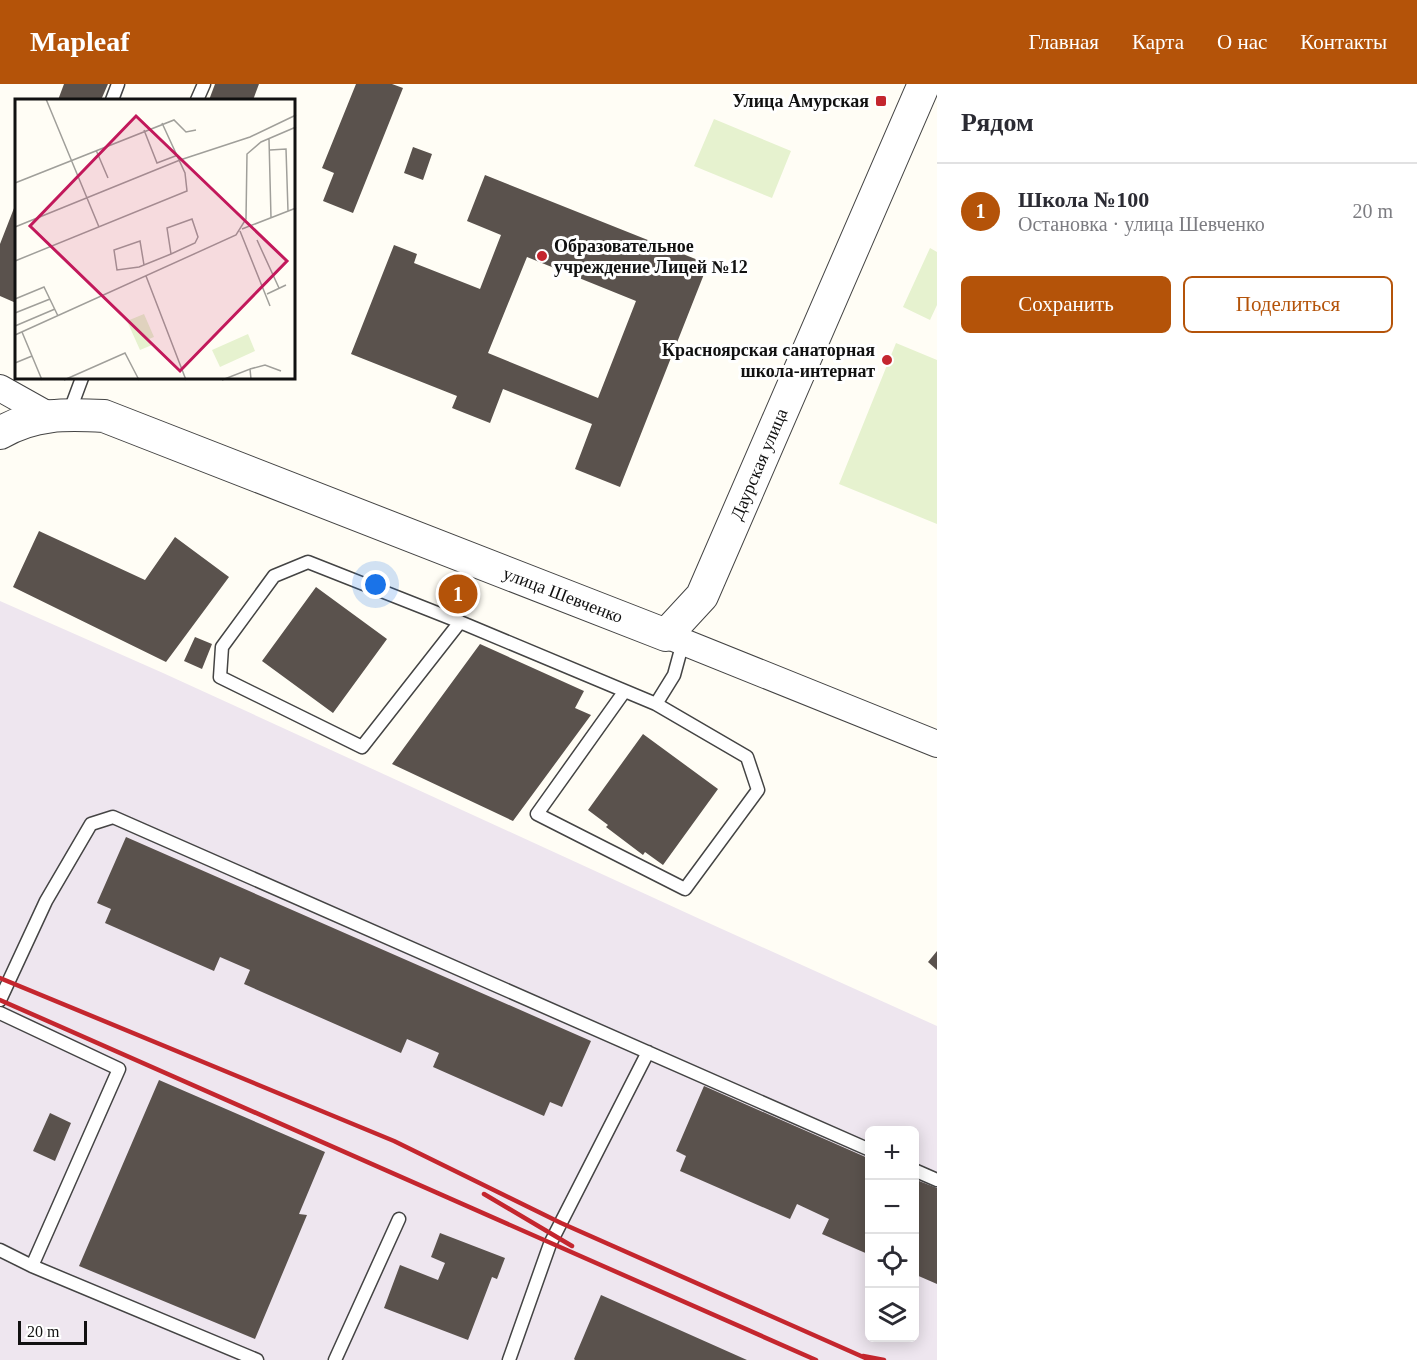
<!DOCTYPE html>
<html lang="ru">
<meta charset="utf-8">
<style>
body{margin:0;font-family:Georgia,serif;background:#f7f7f7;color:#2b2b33}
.controls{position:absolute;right:18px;bottom:18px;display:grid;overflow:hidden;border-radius:9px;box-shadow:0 3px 15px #0003}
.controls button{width:54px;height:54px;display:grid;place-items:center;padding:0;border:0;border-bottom:2px solid #e1e1e2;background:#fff;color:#2b2b33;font:30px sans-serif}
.scale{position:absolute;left:18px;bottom:15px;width:69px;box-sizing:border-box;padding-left:6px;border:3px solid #111;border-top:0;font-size:16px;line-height:21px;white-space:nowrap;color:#111;-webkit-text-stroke:4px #fff;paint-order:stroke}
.you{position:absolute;left:376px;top:501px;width:21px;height:21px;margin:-15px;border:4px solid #fff;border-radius:50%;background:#1a73e8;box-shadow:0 0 0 9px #1a73e833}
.badge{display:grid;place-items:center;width:39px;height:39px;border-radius:50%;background:#b45309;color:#fff;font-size:20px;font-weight:700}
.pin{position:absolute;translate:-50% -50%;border:3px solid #fff;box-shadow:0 2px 6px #0006}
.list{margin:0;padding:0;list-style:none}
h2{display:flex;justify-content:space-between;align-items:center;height:78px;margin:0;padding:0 24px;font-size:26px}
h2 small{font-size:20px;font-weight:400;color:#7c7c81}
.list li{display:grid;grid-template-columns:39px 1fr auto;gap:18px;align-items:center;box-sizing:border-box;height:96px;padding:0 24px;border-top:2px solid #e1e1e2}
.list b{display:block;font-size:22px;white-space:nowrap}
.list p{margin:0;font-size:20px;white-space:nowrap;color:#7c7c81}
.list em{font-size:20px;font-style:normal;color:#7c7c81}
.actions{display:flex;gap:12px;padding:18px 24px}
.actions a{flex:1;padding:14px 0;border:2px solid #b45309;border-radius:9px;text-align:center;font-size:21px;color:#b45309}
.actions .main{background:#b45309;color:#fff}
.icon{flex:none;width:33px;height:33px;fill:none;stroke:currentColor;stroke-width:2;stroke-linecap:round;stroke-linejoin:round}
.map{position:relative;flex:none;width:937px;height:1276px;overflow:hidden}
header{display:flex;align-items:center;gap:36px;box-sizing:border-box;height:84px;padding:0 30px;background:#b45309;color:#fff}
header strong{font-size:28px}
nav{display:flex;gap:33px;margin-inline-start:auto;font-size:21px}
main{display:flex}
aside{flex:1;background:#fff}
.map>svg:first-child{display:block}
.industrial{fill:#eee6ef;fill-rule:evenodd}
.pitch{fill:#e6f2cf}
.building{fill:#5a524d;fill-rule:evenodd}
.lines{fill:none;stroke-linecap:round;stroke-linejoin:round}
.service-casing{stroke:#444;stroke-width:15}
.minor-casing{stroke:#444;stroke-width:28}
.tertiary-casing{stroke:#444;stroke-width:34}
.service{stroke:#fff;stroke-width:12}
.minor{stroke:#fff;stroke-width:26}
.tertiary{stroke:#fff;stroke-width:32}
.rail{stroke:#c4262e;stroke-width:4.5}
.poi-dot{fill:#c4262e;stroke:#fff;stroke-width:2}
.labels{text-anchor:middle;stroke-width:6;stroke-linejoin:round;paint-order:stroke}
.poi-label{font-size:18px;font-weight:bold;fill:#111;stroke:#fff;text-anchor:end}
.street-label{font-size:18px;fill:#111;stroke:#fff}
.inset-road{fill:none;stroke:#a09f9a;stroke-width:1.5}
.view{fill:#c2185b;fill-opacity:0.15;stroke:#c2185b;stroke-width:3}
.inset-edge{fill:none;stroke:#111;stroke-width:3}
</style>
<header>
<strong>Mapleaf</strong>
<nav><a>Главная</a><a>Карта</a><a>О нас</a><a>Контакты</a></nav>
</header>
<main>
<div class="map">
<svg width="937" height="1276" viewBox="0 0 937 1276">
<rect width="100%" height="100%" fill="#fffdf5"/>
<path class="industrial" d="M0,517L163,589L702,836L937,942V1276H0ZM870,1046H914V1254H870Z"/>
<path class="pitch" d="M714,35L791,67L772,114L694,82Z
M930,164L937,168V221L930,236L903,223Z
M896,259L937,276V440L839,400Z"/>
<path class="building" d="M64,0H108L101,16H58Z
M215,0H259L253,16H209Z
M356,0H392L403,4L353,129L323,117L334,89L322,84Z
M413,63L432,70L423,96L404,89Z
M485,91L708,180L620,403L575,385L592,340L503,305L490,339L452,324L457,312L351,270L394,161L417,170L414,179L480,205L501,151L467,137ZM527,173L636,217L598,314L488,269Z
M16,119V219L0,212V160Z
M39,447L145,496L175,453L229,493L166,578L13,503Z
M316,503L387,555L333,629L262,577Z
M195,553L212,560L202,585L184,577Z
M480,560L584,607L575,624L591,631L513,737L392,680Z
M643,650L718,705L663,781L645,768L643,771L606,743L608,741L588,726Z
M126,753L591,957L562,1023L550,1018L544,1032L433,983L439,969L407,955L401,969L244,900L250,886L220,873L214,887L105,839L111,825L97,819Z
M937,867V886L928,878Z
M159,996L325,1068L299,1130L307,1131L255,1255L79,1182Z
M704,1002L870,1075V1171L822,1150L829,1135L797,1120L790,1135L680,1087L686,1072L676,1067Z
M50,1029L71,1039L55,1077L33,1067Z
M914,1095L937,1104V1200L914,1190Z
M440,1149L505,1174L497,1195L492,1193L468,1256L384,1224L400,1181L438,1196L445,1179L431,1173Z
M601,1211L747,1276H575L574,1275Z"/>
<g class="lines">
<defs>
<path id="service" d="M112,16L118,0
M197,16L204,0
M69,329L82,294
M460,538L362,663L220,593L222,563L274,492L308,478L460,538L656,620L747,673L758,706L685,805L537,730L624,608
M656,620L674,591L683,558
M0,916L46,817L91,740L113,733L870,1066
M0,929L119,985L32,1182
M914,1086L937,1096
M0,1166L32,1182L257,1276
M335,1276L399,1135
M509,1276L550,1160L648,968"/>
<path id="minor" d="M0,304L50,332
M666,551L937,660"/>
<path id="tertiary" d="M0,349C34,329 66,330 104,332L666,551L702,512L924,0"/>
</defs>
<use href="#service" class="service-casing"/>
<use href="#minor" class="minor-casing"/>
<use href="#tertiary" class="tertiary-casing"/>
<use href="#service" class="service"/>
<use href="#minor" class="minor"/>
<use href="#tertiary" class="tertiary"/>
<path class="rail" d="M0,894L394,1057L561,1139L870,1276
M0,916L816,1276
M484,1110L572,1162
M863,1272L884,1276"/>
</g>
<g class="poi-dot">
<rect x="875" y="11" width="12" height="12" rx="3"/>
<circle cx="542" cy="172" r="6"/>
<circle cx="887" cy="276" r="6"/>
</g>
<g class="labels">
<g class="poi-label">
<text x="869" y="23">Улица Амурская</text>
<text x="554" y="168" text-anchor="start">Образовательное<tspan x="554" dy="21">учреждение Лицей №12</tspan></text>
<text x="875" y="272">Красноярская санаторная<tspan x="875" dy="21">школа-интернат</tspan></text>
</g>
<g class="street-label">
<text transform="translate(759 380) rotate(-67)" y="6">Даурская улица</text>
<text transform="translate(563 511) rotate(21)" y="6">улица Шевченко</text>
</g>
</g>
<g transform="translate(15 15)">
<rect width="280" height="280" fill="#fffdf5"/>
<path d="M129,215L139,238L134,240L137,246L125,251L112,222ZM233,235L240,252L205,268L197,251Z" fill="#e6f2cf"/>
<path class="inset-road" d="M31,0L84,128M129,31L142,64L163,56M254,40L256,119M81,51L93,79M255,51L271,50L273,112M0,84L159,21L171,33L181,31M0,128L165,61L235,38L281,16M227,130L281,109M225,132L255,207M242,141L264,189M0,162L172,92L170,74L147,24M129,166L125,142L99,151L102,171L124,168L156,155L180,144L183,138L177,120L152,129L156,155M131,177L171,281M252,195L271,186M0,200L29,188L43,217M0,214L35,200M0,227L40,210M7,233L27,281M0,236L221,136L231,120L232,55L246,43L281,28M0,264L17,257M235,270L250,266L266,272M49,281L110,254L124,281M207,281L235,270L236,280"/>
<path class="view" d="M121,17L272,162L165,272L15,127Z"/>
<rect width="280" height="280" class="inset-edge"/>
</g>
</svg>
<div class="controls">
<button>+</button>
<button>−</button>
<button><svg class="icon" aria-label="locate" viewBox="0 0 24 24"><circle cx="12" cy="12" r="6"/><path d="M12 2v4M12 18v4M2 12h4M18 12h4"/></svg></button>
<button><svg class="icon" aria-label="layers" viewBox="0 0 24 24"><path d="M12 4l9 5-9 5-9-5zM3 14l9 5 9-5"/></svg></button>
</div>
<div class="scale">20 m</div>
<div class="you"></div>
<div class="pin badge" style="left:458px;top:510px">1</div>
</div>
<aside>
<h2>Рядом<small></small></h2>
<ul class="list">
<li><span class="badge">1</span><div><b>Школа №100</b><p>Остановка · улица Шевченко</p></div><em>20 m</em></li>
</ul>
<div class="actions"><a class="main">Сохранить</a><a>Поделиться</a></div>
</aside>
</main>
